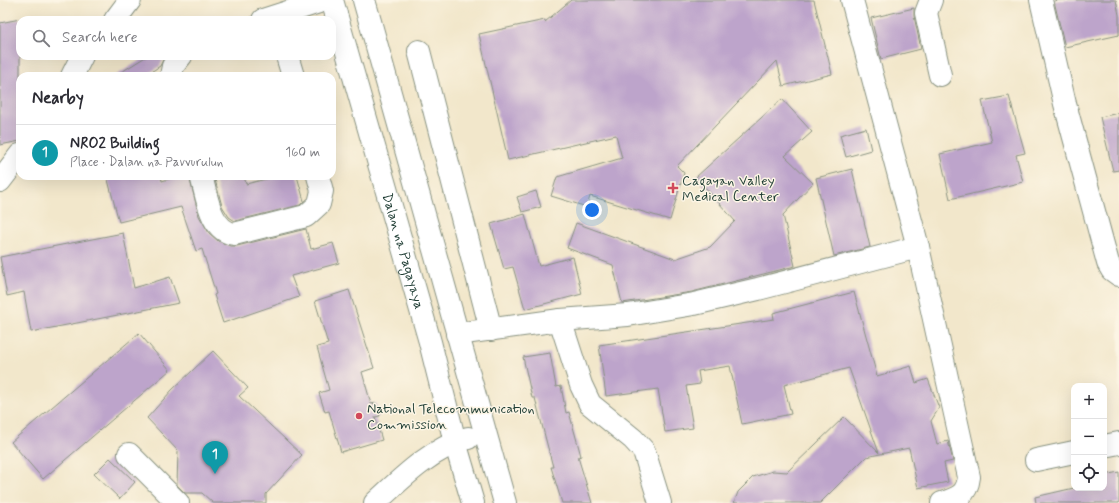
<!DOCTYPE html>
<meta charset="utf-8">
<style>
body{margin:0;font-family:Mynerve,sans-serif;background:#f7f7f7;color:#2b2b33}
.controls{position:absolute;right:12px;bottom:12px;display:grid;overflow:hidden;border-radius:8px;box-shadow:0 4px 16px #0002}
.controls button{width:36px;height:36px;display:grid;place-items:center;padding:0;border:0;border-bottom:1px solid #e1e1e2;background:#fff;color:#2b2b33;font:20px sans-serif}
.you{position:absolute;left:592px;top:210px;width:14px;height:14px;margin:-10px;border:3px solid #fff;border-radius:50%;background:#1a73e8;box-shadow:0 0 0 6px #1a73e833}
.badge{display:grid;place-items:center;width:26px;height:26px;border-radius:50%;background:#d1495b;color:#fff;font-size:13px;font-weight:700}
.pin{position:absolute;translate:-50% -33px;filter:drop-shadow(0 1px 2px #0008)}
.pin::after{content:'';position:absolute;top:21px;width:14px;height:12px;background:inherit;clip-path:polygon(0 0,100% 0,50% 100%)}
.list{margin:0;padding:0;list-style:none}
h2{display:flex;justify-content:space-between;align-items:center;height:52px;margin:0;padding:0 16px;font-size:17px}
h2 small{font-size:13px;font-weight:400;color:#7c7c81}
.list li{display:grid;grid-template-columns:26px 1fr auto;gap:12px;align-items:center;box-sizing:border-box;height:56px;padding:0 16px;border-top:1px solid #e1e1e2}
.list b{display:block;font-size:15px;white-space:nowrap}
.list p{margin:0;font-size:13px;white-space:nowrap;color:#7c7c81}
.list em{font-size:13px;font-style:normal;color:#7c7c81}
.icon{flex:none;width:22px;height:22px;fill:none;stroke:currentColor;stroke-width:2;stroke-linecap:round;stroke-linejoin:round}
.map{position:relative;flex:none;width:1119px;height:503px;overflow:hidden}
.search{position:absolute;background:#fff;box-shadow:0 4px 16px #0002;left:16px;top:16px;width:320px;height:44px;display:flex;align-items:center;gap:10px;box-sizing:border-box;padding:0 14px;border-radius:12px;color:#7c7c81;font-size:15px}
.panel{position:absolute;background:#fff;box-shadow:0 4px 16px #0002;left:16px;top:72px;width:320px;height:108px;border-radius:12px}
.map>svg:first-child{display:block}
.building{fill:#bda4cb}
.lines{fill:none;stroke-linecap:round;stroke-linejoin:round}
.minor-casing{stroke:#889280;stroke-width:24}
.minor{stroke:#fff;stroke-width:22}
.poi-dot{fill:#d1495b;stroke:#fcf5e5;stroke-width:1.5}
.labels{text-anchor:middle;stroke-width:3;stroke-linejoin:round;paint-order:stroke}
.poi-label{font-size:14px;fill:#1f3d34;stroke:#fcf5e5;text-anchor:start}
.street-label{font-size:14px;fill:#1f3d34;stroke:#fcf5e5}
</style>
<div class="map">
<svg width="1119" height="503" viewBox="0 0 1119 503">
<rect width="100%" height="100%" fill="#fcf5e5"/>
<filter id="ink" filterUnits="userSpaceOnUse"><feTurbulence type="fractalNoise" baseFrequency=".025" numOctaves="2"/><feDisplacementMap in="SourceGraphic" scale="8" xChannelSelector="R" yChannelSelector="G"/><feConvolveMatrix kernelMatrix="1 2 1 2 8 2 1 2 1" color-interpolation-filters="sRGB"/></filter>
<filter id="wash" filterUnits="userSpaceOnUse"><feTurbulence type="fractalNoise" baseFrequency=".012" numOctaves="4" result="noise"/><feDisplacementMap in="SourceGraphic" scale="16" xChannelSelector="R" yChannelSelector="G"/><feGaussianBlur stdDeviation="0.9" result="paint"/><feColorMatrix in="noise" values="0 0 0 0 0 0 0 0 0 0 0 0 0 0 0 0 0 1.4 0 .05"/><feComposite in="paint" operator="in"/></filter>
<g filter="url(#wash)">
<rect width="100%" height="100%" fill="#f2e7cb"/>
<g id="blocks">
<path class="building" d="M571,0H814L832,74L783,86L777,61L677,166L684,173L670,220L590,196L587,207L551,196L557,177L622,158L616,135L508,160L479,34L545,20V22Z
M1060,0H1116L1119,15V35L1065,47L1054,1Z
M914,8V16L921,49L881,59L871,18Z
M20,19V141L0,145V23Z
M147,56H165L160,66L145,76H115Z
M1009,96L1025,153L1016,155L1023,182L950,199L940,154L992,142L982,101Z
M782,99L812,132L785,156L813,183L783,215L795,266L692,292L622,303L613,265L567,248L576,223L675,259L710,247L735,221L696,177Z
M1119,113V170L1113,171L1100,117Z
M866,128L871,150L846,157L840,135Z
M852,169L870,247L834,256L816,178Z
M107,176H161L162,181L178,176H189L199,216L209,233L218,241L230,246H237L306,229L311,249L333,243L339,263L291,276L299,297L223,323L214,295L216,294L202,249L196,251L181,207L119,222Z
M214,176H244L246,184L278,176H297L304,201L300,205L235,221L229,217L222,206Z
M536,191L541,207L522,212L517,197Z
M525,214L539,266L573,257L582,294L525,309L513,267L504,269L491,224Z
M123,233L134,288L170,277L179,303L31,332L24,292L7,296L0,257Z
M349,290L374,368L362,372L371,404L376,403L380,416L375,417L382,440L341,452L329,411L325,412L319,393L329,390L317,347L328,344L315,301Z
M854,292L877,376L911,366L916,383L928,379L939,408L931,421L937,444L948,441L953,461L944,463L948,482L918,488L909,448L866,457L820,503H734L738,492L753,477L773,471L787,472L844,417L879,453L849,368L784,385L791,414L742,424L730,366L698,371L700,384L686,386L693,428L665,432L658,389L606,396L599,345L774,319L773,313Z
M139,333L170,370L43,479L11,442Z
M213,351L248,388L239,396L302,455L266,494V503H213L202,493H185L177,485L178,451L147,418L172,390Z
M550,353L556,387L561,386L566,413L569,412L581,456L578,457L592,503H562L551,467H553L535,398H532L523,357Z
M110,458L135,482L120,499L94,474Z
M1119,472V503H1036L1035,497L1074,488H1104V475Z"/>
</g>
</g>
<g filter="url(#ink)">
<use href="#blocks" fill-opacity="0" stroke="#889280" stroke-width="1"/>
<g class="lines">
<defs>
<g id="minor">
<path id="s1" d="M332,0L430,342L455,442L473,503"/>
<path d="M364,0L505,503"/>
<path d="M852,0L918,247L969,477C967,495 958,498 942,503"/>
<path d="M931,0L926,13L940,75"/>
<path d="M1041,0L1065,104L1108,263L1112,270L1119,275"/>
<path d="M115,20L130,0"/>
<path d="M263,20L325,0"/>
<path d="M419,51L491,330"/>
<path d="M287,56L293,76"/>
<path d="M72,76L82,56"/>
<path d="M171,76L173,66L181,56"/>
<path d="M201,176C207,196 210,230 234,234L306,216L319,204L322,191L318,176"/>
<path d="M0,181L20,155"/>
<path d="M560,320L581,385L590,404L633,439L644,451L660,503"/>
<path d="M457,334L560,320L628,315L694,304L758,289L918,247"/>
<path d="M1104,446L1119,443"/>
<path d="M129,454L178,503"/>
<path d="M1036,460L1074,452"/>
<path d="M375,503C403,477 431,449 468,438"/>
</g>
</defs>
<use href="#minor" class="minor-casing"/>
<use href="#minor" class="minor"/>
</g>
</g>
<g class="poi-dot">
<path d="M671 182h4v4h4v4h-4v4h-4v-4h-4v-4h4z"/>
<circle cx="359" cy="416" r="4"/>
</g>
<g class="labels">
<g class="poi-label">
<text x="682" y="185">Cagayan Valley<tspan x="682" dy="16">Medical Center</tspan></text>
<text x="367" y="413">National Telecommunication<tspan x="367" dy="16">Commission</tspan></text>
</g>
<g class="street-label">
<text dy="5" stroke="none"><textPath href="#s1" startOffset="261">Dalan na Pagayaya</textPath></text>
</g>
</g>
</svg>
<div class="controls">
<button>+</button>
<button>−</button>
<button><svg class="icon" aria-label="locate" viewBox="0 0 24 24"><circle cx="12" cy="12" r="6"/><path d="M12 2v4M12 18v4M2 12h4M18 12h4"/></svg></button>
</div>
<div class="you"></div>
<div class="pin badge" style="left:215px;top:474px;background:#0f9aa8">1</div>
<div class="search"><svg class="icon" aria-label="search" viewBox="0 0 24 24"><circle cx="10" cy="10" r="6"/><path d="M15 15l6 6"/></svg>Search here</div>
<section class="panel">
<h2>Nearby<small></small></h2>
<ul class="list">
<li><span class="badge" style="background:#0f9aa8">1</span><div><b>NRO2 Building</b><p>Place · Dalan na Pavvurulun</p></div><em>160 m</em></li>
</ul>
</section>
</div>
